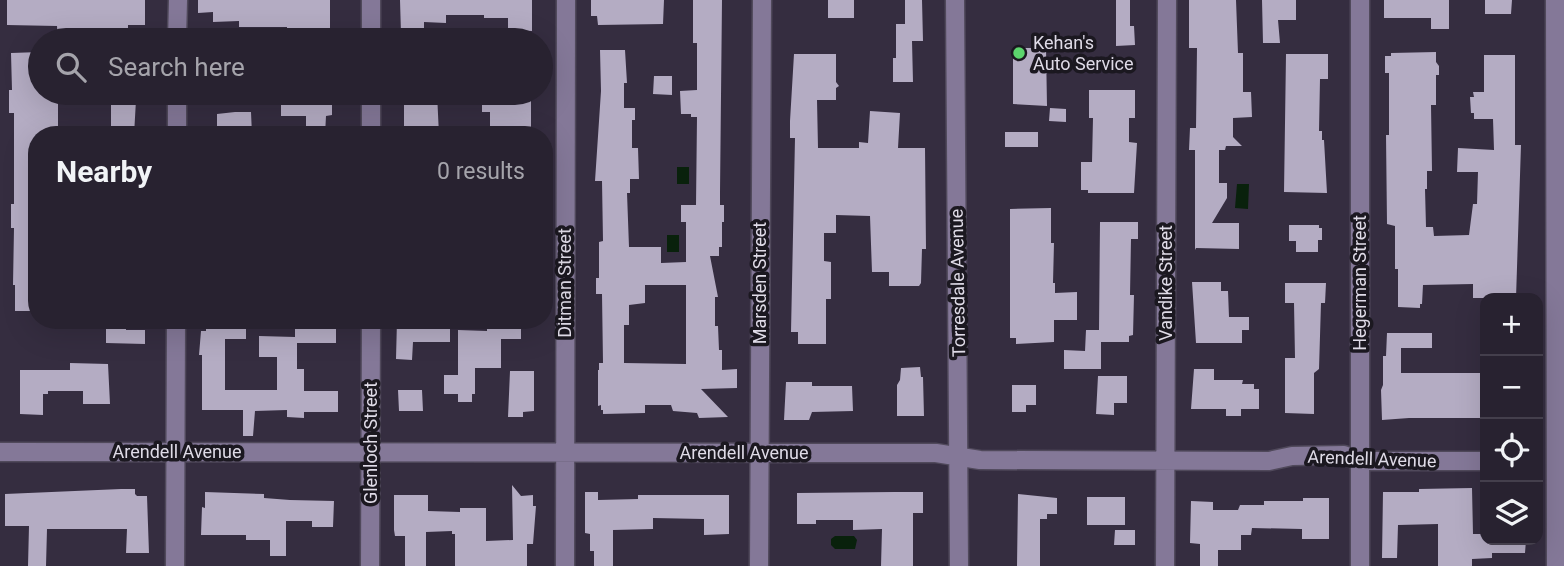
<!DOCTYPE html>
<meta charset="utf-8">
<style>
body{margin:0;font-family:Roboto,sans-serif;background:#342f3c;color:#f1f3f6}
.controls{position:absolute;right:21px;bottom:21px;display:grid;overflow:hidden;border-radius:14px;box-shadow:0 7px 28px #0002}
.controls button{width:63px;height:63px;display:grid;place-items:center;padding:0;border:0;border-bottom:2px solid #443f4c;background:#282230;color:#f1f3f6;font:35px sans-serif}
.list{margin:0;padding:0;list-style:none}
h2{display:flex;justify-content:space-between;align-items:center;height:91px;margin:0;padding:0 28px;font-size:30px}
h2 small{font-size:23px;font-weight:400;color:#a5a4ab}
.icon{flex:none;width:38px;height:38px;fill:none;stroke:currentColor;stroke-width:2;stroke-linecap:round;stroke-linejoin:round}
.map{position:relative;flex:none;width:1564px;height:566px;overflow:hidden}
.search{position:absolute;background:#282230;box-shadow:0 7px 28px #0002;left:28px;top:28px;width:525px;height:77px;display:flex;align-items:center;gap:18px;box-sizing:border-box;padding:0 24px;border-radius:38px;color:#a5a4ab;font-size:26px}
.panel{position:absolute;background:#282230;box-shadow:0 7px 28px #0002;left:28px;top:126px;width:525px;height:203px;border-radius:28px}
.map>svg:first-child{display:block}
.water{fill:#09210c}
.building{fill:#b4acc3;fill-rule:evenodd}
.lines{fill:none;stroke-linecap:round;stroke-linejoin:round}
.minor-casing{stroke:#50495b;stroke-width:21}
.minor{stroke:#847898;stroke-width:18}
.poi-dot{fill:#5cd56d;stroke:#1b1820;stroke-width:2.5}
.labels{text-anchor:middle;stroke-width:7;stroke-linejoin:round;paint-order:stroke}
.poi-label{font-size:18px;fill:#dfdbe7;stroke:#1b1820;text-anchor:start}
.street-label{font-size:18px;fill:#dfdbe7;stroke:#1b1820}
</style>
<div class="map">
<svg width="1564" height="566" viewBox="0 0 1564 566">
<rect width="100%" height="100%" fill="#352d40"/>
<path class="water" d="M677,167H689V184H677Z
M1237,184H1249L1248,209L1235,208Z
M667,235H679V252H667Z
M835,536H854L857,540L855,549H835L831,545V539Z"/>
<path class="building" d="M7,0H145V25H128V40H58L57,26L7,25Z
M198,0H330V40H287V27H239V21L213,22V12L198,13Z
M400,0H532V31L508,30V18H484V15H446V23L424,22V33L401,34Z
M591,0H664L663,24L598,25L597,16H591Z
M693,0H722L720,192V205H724V222H722V247H719V256H710L718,297H715V326H718L719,350H722V370L737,369V388L701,389L728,417L699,418L697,413L673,411L671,405H645V413L603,414V410H601V405L598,406V370H599V363H603L602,294H596V278H599V242L603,241L602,181H595L601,91L600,50H625L627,83H624V108H635V120H632V148H638L639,179H630V193H627L629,247H661V263L686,262V222H681V205H696L697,117H691V114H681L680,91L697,90V43H693ZM645,285H686V364L624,363V325H629V305L645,303Z
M828,0H854V18H828Z
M905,0H922L923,41H912L913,82H893V58H896V24H905Z
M1116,0H1130V26H1134L1135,45L1116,46Z
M1189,0H1236L1238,53H1243V92H1251L1252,117L1233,118V137L1242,146H1226L1225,150H1219V183H1227V198L1212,223H1239V249L1196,248L1195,250V150H1189L1190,128H1196L1197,48H1189Z
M1262,0H1296V20H1278L1280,43H1263Z
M1384,0H1449V29H1431V18H1384Z
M1485,0H1512L1511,14H1485Z
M1013,48H1046L1047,106L1013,104Z
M40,52V93H58V135H37V311H15V285H13L14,228H11V204H14V113H9V90H12L11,53Z
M1436,52V62L1439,66V75H1436V105H1431L1432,171H1427V189H1425L1426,227H1433L1434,236L1469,235L1473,204H1477L1478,172H1457L1458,148L1494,150L1493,119H1474V113H1471L1470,97H1474L1473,92H1484V55H1515V145H1521L1516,298H1473V284L1423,285L1422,304H1420V308L1398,307V269H1395V226L1387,224L1386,135H1389V73H1385V56H1391V53Z
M794,54H836V82L839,86L836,88V100H817L818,148H859V142L868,143L870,111L900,113L898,148H925L926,249H922L921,283L919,286H889V272H872L870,216L836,215V233H824V261L831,262V299H826V344H798V332H791L795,138H790V121Z
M1286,54H1328V79H1320L1319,131H1322V140H1324L1327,193L1284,192Z
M654,76H672V95L653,94Z
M1089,90H1135V118H1129V142L1137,143L1134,193H1088V190H1081V162H1092L1093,118H1089Z
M111,93H134V100H136L134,135H111Z
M404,93H437L439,135H404Z
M482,93L531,94V135H490V112H482Z
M281,95L332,96V115L326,116L325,135H306V116H281Z
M1050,108L1066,109V122L1049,121Z
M235,112H251L252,135H217V114Z
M1005,132H1038V147H1005Z
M1051,208V243H1054L1053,283H1055V293L1077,292V320H1054V342L1016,344V338H1010V209Z
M1100,222H1138V239H1131L1130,295H1134L1133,335L1129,336V342H1101V369H1064V350L1085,351L1086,330H1099Z
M1289,225H1319V228H1322V240H1318V252H1296V241H1289Z
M1192,282H1221V291H1228L1229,317H1249V330H1242V343H1196Z
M1285,283H1326L1325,303H1321L1319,369L1314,373V414L1285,413V358H1295L1294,303H1285Z
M106,320H126V330H145V344L106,343Z
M206,320H246V339H225V390H277V357H259V336L295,337V322L336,320V343H297V369H304V391H338V412H304V418L287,417V410L255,411L253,436H243V410H202V355H199L201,331H206Z
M397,320H450V342H413L412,360L396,359Z
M487,320H521V339H501V368H475V394H472V402H458V394H444V375H458V330L487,331Z
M1387,333H1432V348H1401V373H1485V414H1483V418H1409L1382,420L1381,390L1383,385V356H1386Z
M70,363L108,364L110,404H83V391H48V394H43V415L20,414V370H70Z
M920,367L921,377H923L924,416H897V385L900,380L901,368Z
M1194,369H1214V380H1243L1242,384H1254V389H1259V409H1241V416H1226V409H1191Z
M510,371H534V411L523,412V417H508Z
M1098,376H1127V403H1114V415L1096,414Z
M786,382H812V386H852L853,411L812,412L809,420H784Z
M1012,385H1036V405H1026V412H1012Z
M398,390H422L423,411H399Z
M512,485L521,496L533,495V506H536L533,544H527V566H455V534H452V531L426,532V566H405V536H395L394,530V495H428V511L460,512V508H486V541L513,540Z
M1472,488L1473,534H1485V540H1526L1525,553H1492V558L1472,559V566H1438V524L1398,525L1397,558H1382L1383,492H1419V489Z
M121,489H135V494L137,496H147L149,553H126L127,529H47L46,566H28L29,526H5V494Z
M205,492L264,494V498L290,500L334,501L333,527H312V521H286V556H270V540H246V535H201L202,507L205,508Z
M585,492H598V500L638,499V495H729V534L704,535V519L653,518V529L613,530V566H594V551H590V534L585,533Z
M894,492H923V513H913V566H881L882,529L853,530V520H816V524H797V493Z
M1018,494L1057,498V514H1047V519H1040V566H1017Z
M1087,497H1125V525H1087Z
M1303,498H1329V539H1302V529L1252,528L1251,535H1241V550H1218V566H1200V544L1190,543L1191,501L1213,502V510H1238L1240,505H1264V501H1303Z
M1115,530H1135V545H1114Z"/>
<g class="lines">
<defs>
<path id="minor" d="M955,0L959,566
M1555,0L1556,566
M177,40L178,0
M371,40V0
M177,135V93
M371,135V93
M0,452L936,453L980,460L1269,461L1292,456L1344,455L1359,461H1485
M175,566L176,320
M370,566L371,320
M565,566L566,0
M759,566L762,0
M1165,566L1167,0
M1360,566V0"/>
</defs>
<use href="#minor" class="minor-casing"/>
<use href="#minor" class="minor"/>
</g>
<circle class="poi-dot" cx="1019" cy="53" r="7"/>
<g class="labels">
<g class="poi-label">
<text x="1033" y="49">Kehan's<tspan x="1033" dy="21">Auto Service</tspan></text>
</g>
<g class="street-label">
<text transform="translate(565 283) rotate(-90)" y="6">Ditman Street</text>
<text transform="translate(760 283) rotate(-90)" y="6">Marsden Street</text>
<text transform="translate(958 283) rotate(-91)" y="6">Torresdale Avenue</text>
<text transform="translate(1166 283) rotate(-90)" y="6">Vandike Street</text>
<text transform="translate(1360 283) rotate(-90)" y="6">Hegerman Street</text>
<text transform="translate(371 443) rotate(-90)" y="6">Glenloch Street</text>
<text x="177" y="458">Arendell Avenue</text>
<text x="744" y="459">Arendell Avenue</text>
<text transform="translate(1372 459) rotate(2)" y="6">Arendell Avenue</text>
</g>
</g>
</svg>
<div class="controls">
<button>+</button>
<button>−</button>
<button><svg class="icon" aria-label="locate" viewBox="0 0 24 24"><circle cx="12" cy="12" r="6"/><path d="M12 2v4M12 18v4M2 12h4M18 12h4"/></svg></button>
<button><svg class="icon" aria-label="layers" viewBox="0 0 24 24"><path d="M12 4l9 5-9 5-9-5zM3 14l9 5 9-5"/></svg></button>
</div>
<div class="search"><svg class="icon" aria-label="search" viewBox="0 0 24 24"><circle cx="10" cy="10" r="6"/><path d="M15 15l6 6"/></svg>Search here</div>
<section class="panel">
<h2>Nearby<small>0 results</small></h2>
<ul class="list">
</ul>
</section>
</div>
